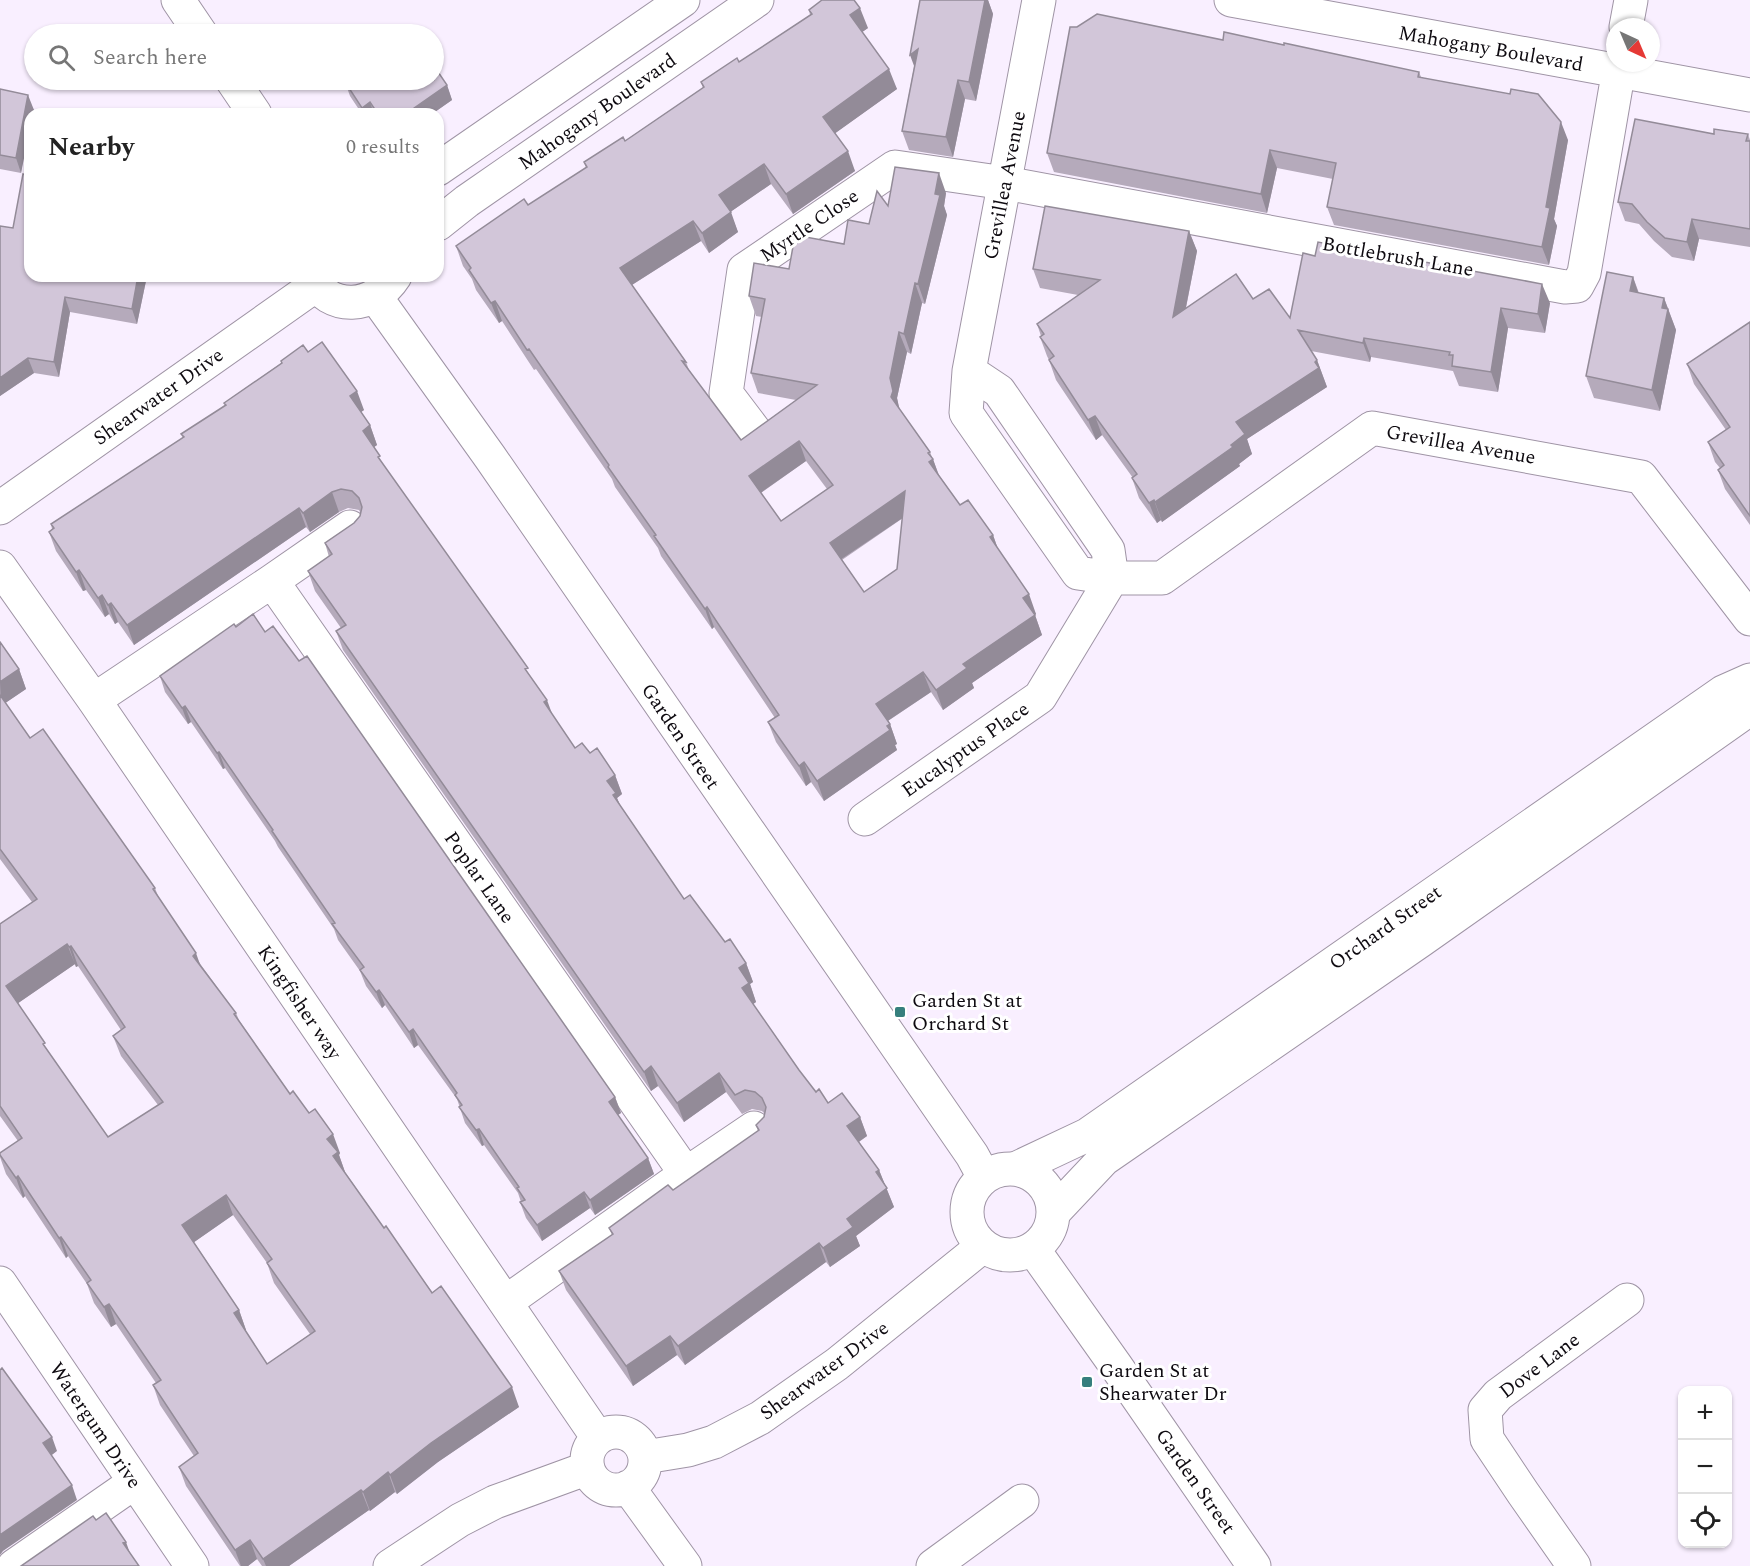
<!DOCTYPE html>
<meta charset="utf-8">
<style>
body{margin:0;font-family:Spectral,serif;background:#f2f2f2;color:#222}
.controls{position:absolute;right:18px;bottom:18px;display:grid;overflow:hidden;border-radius:12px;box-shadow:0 2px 4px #0004}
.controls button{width:54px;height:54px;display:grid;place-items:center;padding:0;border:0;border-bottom:2px solid #e0e0e0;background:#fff;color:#222;font:30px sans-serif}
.compass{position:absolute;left:1606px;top:18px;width:54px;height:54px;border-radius:50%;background:#fff;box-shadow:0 2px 4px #0004;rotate:136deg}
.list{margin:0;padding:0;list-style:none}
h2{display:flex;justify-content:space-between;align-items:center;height:78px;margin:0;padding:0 24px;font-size:26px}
h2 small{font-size:20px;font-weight:400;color:#767676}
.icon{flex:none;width:33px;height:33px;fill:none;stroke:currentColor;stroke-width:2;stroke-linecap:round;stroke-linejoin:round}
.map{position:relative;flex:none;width:1750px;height:1566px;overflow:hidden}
.search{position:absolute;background:#fff;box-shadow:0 2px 4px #0004;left:24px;top:24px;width:420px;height:66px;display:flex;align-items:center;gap:15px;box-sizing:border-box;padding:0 21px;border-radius:33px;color:#767676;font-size:22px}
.panel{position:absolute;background:#fff;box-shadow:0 2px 4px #0004;left:24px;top:108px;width:420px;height:174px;border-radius:18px}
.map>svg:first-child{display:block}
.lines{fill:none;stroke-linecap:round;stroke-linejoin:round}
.minor-casing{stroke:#9f94a5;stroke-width:35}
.tertiary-casing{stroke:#9f94a5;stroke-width:35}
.minor{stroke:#fff;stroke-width:33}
.tertiary{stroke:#fff;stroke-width:33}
.wall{fill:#b5aabb;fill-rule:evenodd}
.shaded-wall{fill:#938b98}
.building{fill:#d2c6d9;stroke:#938b98;stroke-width:1.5;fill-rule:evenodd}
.poi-dot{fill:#367f7d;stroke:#fff;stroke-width:2}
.labels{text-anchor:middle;stroke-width:6;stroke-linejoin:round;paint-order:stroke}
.street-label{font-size:20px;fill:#0e0a10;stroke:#fff}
.poi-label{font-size:20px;fill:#0e0a10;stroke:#fff;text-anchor:start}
</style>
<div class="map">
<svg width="1750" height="1566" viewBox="0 0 1750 1566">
<rect width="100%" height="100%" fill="#f9efff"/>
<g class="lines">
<defs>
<path id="minor" d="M1039,0L969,371L966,413L1078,573L1112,578H1162L1372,428L1641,477L1750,619
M1231,0L1750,95
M1626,27L1631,0
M438,169L683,0
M438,224L467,201L757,0
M969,371L999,391L1108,550L1112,578
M754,430L726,393L744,270L895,167L1005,183L1565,287L1577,286L1584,273L1620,63
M0,508L316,285
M0,567L94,700L598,1438
M272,581L686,1174
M94,700L272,581L350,527
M865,819L1040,697L1112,578
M1017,1168L1087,1135L1723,692L1750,680
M1054,1212L1104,1159L1420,941L1741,715L1750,706
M0,1283L192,1566
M506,1302L686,1174L754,1128
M587 1461a29 29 0 1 1 58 0a29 29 0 1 1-58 0Z
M645,1457L688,1450L714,1442L760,1418L837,1364L983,1246
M628,1487L685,1566
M14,1566L135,1482
M390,1566L460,1520L495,1502L588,1468
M933,1566L1022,1501
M1574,1566L1523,1493L1487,1439L1485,1410L1498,1395L1627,1300"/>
<path id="tertiary" d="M178,0L201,34
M232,80L255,114
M310,276C330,313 374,309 395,276
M375,296L490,457L972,1155L984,1177
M967 1212a43 43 0 1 1 86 0a43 43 0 1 1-86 0Z
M1033,1249L1116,1366L1254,1566"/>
</defs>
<use href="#minor" class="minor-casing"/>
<use href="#tertiary" class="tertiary-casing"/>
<use href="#minor" class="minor"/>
<use href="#tertiary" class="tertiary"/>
</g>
<path class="wall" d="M920,0H988L993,14L976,101L965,99L953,157L909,150L902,131L914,67Z
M809,10L868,28L862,32L897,89L835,133L855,171L793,214L771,184L730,212L738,232L709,253L701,241L632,285L686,362L689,370L741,440L796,400L758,393L751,373L762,317L756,316L749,296L789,269L844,244L869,224L888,206L946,193L944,206L947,215L925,304L922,303L911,354L907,352L897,398L899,409L930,452L939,475L960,505L993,535L998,549L1036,614L1035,615L1042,635L972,683L974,688L943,710L931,692L888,721L890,724L897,744L895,745L897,750L824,801L811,782L806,786L776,742L768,722L775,718L714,627L712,629L661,556L658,548L615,487L612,479L536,369L534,370L502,321L499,323L476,290L472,279L463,266L456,246L528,205L586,168L584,162L625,141L703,88L701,82L739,62L810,15ZM806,461L827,489L781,521L761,493ZM903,518L897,569L864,592L842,560Z
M1419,72L1421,77L1568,140L1554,219L1557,226L1549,265L1334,225L1327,207L1333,179L1277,168L1267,213L1054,172L1047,153Z
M345,82L447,85L452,100L432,114H362L350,96Z
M0,89L34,110L33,114H30L21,173L0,169Z
M1748,134L1750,140V247L1699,239L1694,261L1672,257L1654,241L1639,224L1625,221L1618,202Z
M0,226L147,276L137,324L70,312L59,377L34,373L0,396Z
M1189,231L1197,251L1186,308L1253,299L1290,318L1550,303L1545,333L1508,328L1498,392L1459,386L1453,371L1371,357L1370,362L1311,351L1317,360L1327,387L1247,439L1252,454L1239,464L1240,466L1162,522L1161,520L1157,523L1139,498L1132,478H1133L1102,435L1096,440L1056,380L1049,360L1047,356L1040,337L1041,336L1037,324L1078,295L1040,288L1033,269Z
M1633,277L1639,293L1664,298L1676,330L1660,411L1594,398L1586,376Z
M1750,322V525L1725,489L1718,470L1720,468L1715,462L1708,442L1726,430L1694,384L1687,364Z
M308,352L364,410L361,412L370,425L377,445L374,447L383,465L531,677L552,714L575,748L590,753L615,775L622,794L617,798L621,807L684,899L725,942L746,963L753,982L750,984L756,1002L753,1004L799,1070L816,1092L828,1103L860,1117L867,1136L859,1142L879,1170L894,1207L856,1236L860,1246L830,1267L826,1262L685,1365L677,1355L633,1386L566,1290L559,1271L612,1235L609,1228L673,1190L758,1131L756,1125L764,1117V1113L762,1111L752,1109L742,1114L726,1092L684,1122L658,1086L651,1091L343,650L336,631L341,628L315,591L308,571L329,557L325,543L354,523L360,516V512L359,510L348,508L339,512L310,532L306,527L134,645L118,622L115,624L109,614L105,617L86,590L83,591L56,551L49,532L52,529L51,524L183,438L181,434L225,406L224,403L281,363V361Z
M236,627L265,632L615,1097L621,1113L618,1115L648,1158L654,1174L595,1215L590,1208L542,1241L526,1218L520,1202H521L518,1193L484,1145L482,1146L465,1123L457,1099L418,1045L414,1048L385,1005L382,1008L366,986L360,971L338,940L334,929L278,847L275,841L225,768L223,769L191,722L188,724L165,692L160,676Z
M0,642L19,669L26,689L5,703L30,738L155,888L158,896L201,965L236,1013L239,1020L290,1094L340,1153L339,1155L345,1172L384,1228L519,1407L438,1462L397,1494L395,1492L370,1511L369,1510L289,1566H262L257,1559L248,1566H240L186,1486L179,1467L194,1456L160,1405L153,1385L156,1383L116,1324L111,1327L94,1303L87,1284L68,1256L66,1258L25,1196L23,1198L6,1174L0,1157V1153L18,1141L0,1116V924L32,902L0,859ZM75,964L76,967L78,966L121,1030L113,1036L121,1056L158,1105L108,1137L49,1053L18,1003ZM233,1215L267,1263L274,1283L310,1334L267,1364L245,1331L246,1330L239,1310L194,1242Z"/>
<path class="shaded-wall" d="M985,0H988L993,14L976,101L969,82Z
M860,8L868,28L858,35L850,15Z
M918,49L917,74L910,55Z
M889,69L897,89L830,137L823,117Z
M958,80L965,99L953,157L946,137Z
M447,85L452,100L432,114H411L410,111Z
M28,95L34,110L33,114H30V129L21,173L16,158Z
M370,102L374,114H365L362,108Z
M1561,122L1568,140L1554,219L1557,226L1549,265L1542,247L1546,207Z
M1270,150L1277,168L1267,213L1261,194Z
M848,151L855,171L793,214L786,194Z
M764,164L771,184L726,215L719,195Z
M939,173L946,193L944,206L947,215L925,304L918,284Z
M731,212L738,232L709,253L702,233Z
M1692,219L1699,239L1694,261L1687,242Z
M693,221L701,241L627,288L620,268Z
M1189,231L1197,251L1180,337L1173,317Z
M138,276H147L137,324L132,309Z
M1633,277L1640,298L1630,291Z
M915,283L922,303L911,354L904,334Z
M1542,284L1550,303L1545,333L1538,314Z
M65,297L70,312L59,377L54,362Z
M1664,298L1676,330L1660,411L1652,390Z
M495,301L502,321L499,323L491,303Z
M1501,308L1508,328L1498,392L1491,372Z
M899,332L907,352L897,398L900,411L891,397L890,378Z
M1364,338L1371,357L1370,362L1363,343Z
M28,358L34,373L0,396V378Z
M1317,360L1327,387L1247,439L1252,454L1239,464L1240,466L1162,522L1155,502L1231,445L1236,422Z
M357,391L364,410L357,415L350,396Z
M1095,416L1102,435L1096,440L1088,420Z
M370,425L377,445L370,450L363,431Z
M799,441L806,461L756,496L749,476Z
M933,459L940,479L929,462Z
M905,491L913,511L837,562L830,543Z
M332,492L339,512L310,532L303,513Z
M1154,500L1161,520L1157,523L1149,503Z
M299,508L306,527L134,645L127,625Z
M993,535L1000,555L990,537Z
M79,570L86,590L83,591L76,572Z
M1029,594L1036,614L1030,618L1023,598Z
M102,595L109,614L105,617L98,598Z
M111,603L118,622L115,624L108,605Z
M707,607L714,627L712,629L705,609Z
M1035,615L1042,635L972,683L974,688L943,710L936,690L963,664Z
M19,669L26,689L1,706L0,682Z
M923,672L931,692L883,724L876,704Z
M547,700L554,719L544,702Z
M185,706L191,722L188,724L182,708Z
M890,724L897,744L895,745L897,750L824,801L817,781Z
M219,752L225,768L223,769L217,753Z
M804,762L811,782L806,786L799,766Z
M615,775L622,794L617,798L623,813L620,815L607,781Z
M67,944L75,964L14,1006L6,986Z
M71,946L78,966L76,967L69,947Z
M196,953L203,973L193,956Z
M746,963L753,982L750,984L756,1002L749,1007L742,988L739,968Z
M379,990L385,1005L382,1008L376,992Z
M413,1029L418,1045L414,1048L409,1032Z
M651,1066L658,1086L651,1091L644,1072Z
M719,1073L726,1092L684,1122L677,1103Z
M615,1097L621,1113L614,1117L609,1102Z
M860,1117L867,1136L854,1145L847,1126Z
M479,1129L484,1145L482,1146L476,1130Z
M333,1134L340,1153L339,1155L345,1172L341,1175L327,1139Z
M648,1158L654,1174L595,1215L590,1200Z
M879,1170L894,1207L856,1236L860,1246L830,1267L823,1248L847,1219L876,1172Z
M18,1176L25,1196L23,1198L16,1178Z
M584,1192L590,1208L542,1241L537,1225Z
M226,1195L233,1215L190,1245L182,1225Z
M61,1237L68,1256L66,1258L59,1238Z
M819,1243L826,1262L685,1365L678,1346Z
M109,1304L116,1324L111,1327L104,1307Z
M239,1310L246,1330L241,1333L234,1313Z
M670,1336L677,1355L633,1386L626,1366Z
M512,1387L519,1407L438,1462L397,1494L390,1475L431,1443Z
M52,1437L57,1451L48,1458L43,1443Z
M388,1472L395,1492L370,1511L363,1492Z
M72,1485L77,1500L3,1551L0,1555V1535Z
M361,1490L369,1510L289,1566H266L263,1559Z
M250,1540L257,1559L248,1566H241L235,1550Z
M126,1542L131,1556L123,1543Z"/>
<path class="building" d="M822,0H854L860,8L850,15L889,69L823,117L848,151L786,194L764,164L719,195L731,212L702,233L693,221L620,268L686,362L682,361L741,440L817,385L751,373L765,299L749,296L754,263L789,269L795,235L844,244L848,220L869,224L877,191L888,206L895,167L939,173L935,194L940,195L918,284L915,283L904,334L899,332L890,378L893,391L891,397L930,452L928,453L933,459L929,462L960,505L968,500L993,535L990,537L1029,594L1023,598L1035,615L963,664L967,668L936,690L923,672L876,704L890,724L887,726L890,730L817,781L804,762L799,766L768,722L779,715L707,607L705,609L654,536L656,535L608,467L609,465L529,349L527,350L495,301L491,303L469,270L471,268L456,246L524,199L528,205L587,167L584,162L623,137L625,141L704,87L701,82L737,58L739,62L812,14L809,10ZM799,441L833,485L781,521L749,476ZM905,491L897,569L864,592L830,543Z
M920,0H985L969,82L958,80L946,137L902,131L918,49L910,55Z
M1097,14L1223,40L1224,32L1284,45V43L1419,72L1418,77L1510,94L1511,89L1538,94L1561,122L1546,207L1550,208L1542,247L1327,207L1336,163L1270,150L1261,194L1047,153L1070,27H1077Z
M434,66L447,85L410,111L412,114H378L370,102L362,108L345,82L348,80H434Z
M0,89L28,95L16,158L0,155Z
M1635,119L1714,134V129L1748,134L1746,141H1750V229L1692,219L1687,242L1665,238L1647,222L1632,204L1618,202Z
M23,174L30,176V276H138L132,309L65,297L54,362L28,358L0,378V226L13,228Z
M1045,206L1189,231L1173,317L1236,274L1253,299L1269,289L1290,318L1303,253L1315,256L1318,242L1542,284L1538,314L1501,308L1491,372L1452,366L1453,355H1449L1450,352L1364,338L1363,343L1298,330L1317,360L1315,362L1319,368L1236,422L1245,434L1231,445L1233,447L1155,502L1154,500L1149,503L1132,478L1137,474L1095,416L1088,420L1049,360L1054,356L1040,337L1044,334L1037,324L1100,280L1033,269Z
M1607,272L1633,277L1630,291L1664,298L1662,308L1668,309L1652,390L1586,376Z
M1750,322V516L1718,470L1724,465L1708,442L1730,427L1687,364Z
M322,342L357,391L350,396L370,425L363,431L380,456L378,457L528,668L525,669L547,700L544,702L575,748L582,743L590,753L597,748L615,775L607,781L616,793L613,795L684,899L690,895L725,942L730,939L746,963L739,968L749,983L742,988L799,1070L816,1092L819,1089L828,1103L842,1093L860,1117L847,1126L879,1170L876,1172L887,1188L847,1219L853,1227L823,1248L819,1243L678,1346L670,1336L626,1366L559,1271L613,1234L609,1228L668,1185L673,1190L759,1130L756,1125L764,1117L766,1107L762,1098L755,1092L745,1090L735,1095L719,1073L677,1103L651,1066L644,1072L336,631L346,625L308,571L332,554L325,543L354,523L360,516L362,507L359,498L352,491L341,489L332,492L303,513L299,508L127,625L111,603L108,605L102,595L98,598L79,570L76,572L49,532L54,528L51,524L184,437L181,434L226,405L224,403L282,363L281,361L303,345L308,352Z
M253,614L265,632L273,626L299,661L307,656L615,1097L609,1102L648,1158L590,1200L584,1192L537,1225L520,1202L525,1200L517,1188L519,1187L479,1129L476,1130L459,1107L462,1105L455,1095L457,1093L413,1029L409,1032L379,990L376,992L360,970L364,967L332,924L335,923L272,831L273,830L219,752L217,753L185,706L182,708L160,676L234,624L236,627Z
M0,642L19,669L0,682Z
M0,695L30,738L43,729L155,888L153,889L196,953L193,956L236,1013L234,1014L290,1094L293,1091L309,1113L315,1109L333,1134L327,1139L338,1152L333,1156L384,1228L386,1226L432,1293L441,1286L512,1387L431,1443L390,1475L388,1472L363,1492L361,1490L263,1559L250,1540L235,1550L179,1467L198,1453L153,1385L161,1380L109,1304L104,1307L87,1283L91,1280L61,1237L59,1238L18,1176L16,1178L0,1155V1153L22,1138L0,1106V924L37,899L0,849ZM67,944L69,947L71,946L125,1027L113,1036L163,1102L108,1137L43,1044L45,1043L6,986ZM226,1195L272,1259L267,1263L315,1331L267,1364L234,1313L239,1310L182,1225Z
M2,1368L52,1437L43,1443L72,1485L0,1535V1370Z
M106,1513L126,1542L123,1543L139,1566H21L93,1516L96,1520Z"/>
<g class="poi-dot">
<rect x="894" y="1006" width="12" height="12" rx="3"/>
<rect x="1081" y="1376" width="12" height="12" rx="3"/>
</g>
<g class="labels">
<g class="street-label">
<text transform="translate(1491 48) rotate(10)" y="7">Mahogany Boulevard</text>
<text transform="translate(597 111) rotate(-35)" y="7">Mahogany Boulevard</text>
<text transform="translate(1004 185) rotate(-79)" y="7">Grevillea Avenue</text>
<text transform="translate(809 225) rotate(-34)" y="7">Myrtle Close</text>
<text transform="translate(1398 256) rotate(10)" y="7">Bottlebrush Lane</text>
<text transform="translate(158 396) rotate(-35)" y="7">Shearwater Drive</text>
<text transform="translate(1461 444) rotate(10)" y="7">Grevillea Avenue</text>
<text transform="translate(681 736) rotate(56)" y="7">Garden Street</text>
<text transform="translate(965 749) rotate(-35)" y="7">Eucalyptus Place</text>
<text transform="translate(480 877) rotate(55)" y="7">Poplar Lane</text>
<text transform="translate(1385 927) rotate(-35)" y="7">Orchard Street</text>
<text transform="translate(300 1002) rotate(56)" y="7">Kingfisher way</text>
<text transform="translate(1539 1365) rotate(-37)" y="7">Dove Lane</text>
<text transform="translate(824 1370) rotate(-36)" y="7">Shearwater Drive</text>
<text transform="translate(96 1425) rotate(56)" y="7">Watergum Drive</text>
<text transform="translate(1196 1481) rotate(55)" y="7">Garden Street</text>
</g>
<g class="poi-label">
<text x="912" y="1007">Garden St at<tspan x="912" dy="23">Orchard St</tspan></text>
<text x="1099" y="1377">Garden St at<tspan x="1099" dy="23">Shearwater Dr</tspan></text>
</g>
</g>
</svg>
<div class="controls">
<button>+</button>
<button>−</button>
<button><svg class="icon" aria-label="locate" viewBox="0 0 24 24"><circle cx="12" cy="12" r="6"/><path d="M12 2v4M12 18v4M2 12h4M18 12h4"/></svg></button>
</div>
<svg class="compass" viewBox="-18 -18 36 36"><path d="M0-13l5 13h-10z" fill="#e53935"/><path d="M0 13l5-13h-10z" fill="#767676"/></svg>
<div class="search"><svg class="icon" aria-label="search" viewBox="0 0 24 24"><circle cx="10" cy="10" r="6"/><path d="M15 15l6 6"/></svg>Search here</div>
<section class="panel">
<h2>Nearby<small>0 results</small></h2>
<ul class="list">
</ul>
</section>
</div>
